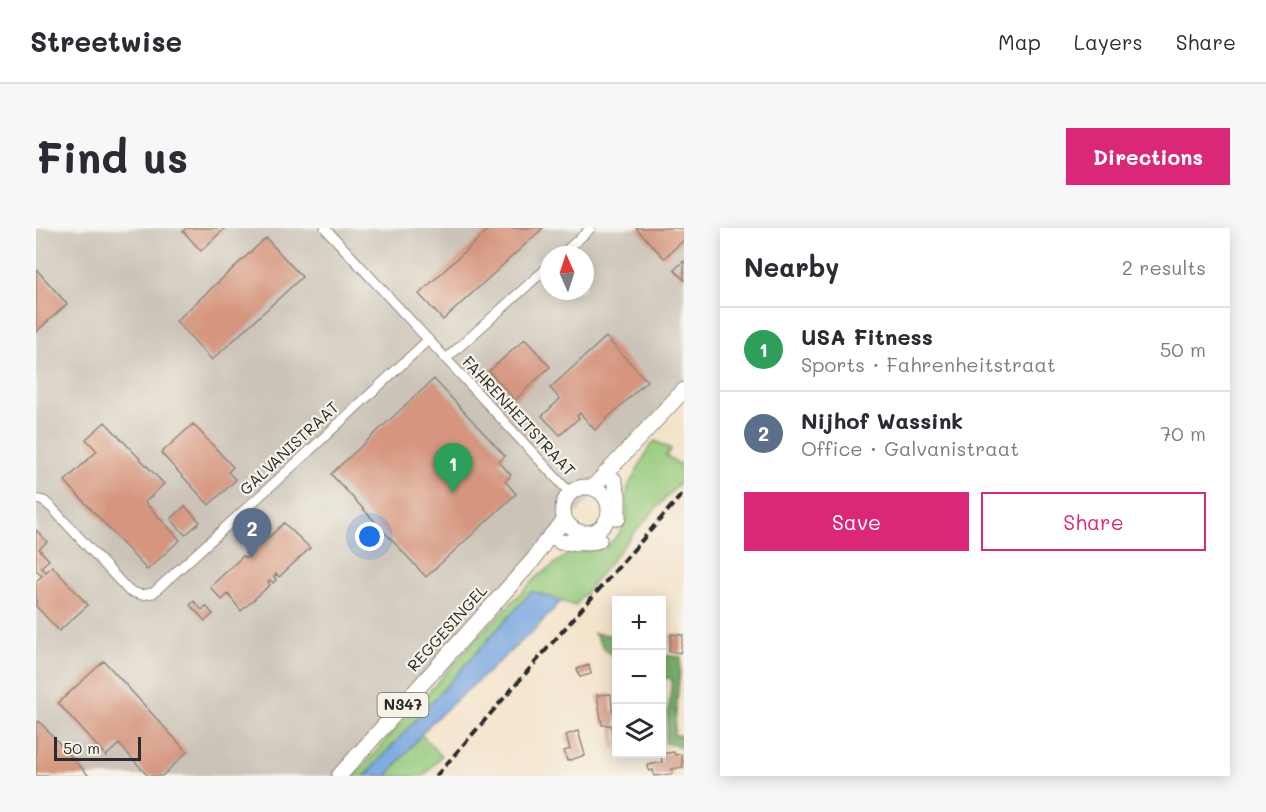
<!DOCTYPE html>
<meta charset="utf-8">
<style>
body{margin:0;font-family:Mali,sans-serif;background:#f7f7f7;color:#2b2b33}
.controls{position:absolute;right:18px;bottom:18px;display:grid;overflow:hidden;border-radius:0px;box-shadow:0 3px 15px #0003}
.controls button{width:54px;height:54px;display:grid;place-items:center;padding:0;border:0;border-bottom:2px solid #e1e1e2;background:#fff;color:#2b2b33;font:30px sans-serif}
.compass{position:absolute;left:504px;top:18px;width:54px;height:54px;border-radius:50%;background:#fff;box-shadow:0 3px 15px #0003;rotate:357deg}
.scale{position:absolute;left:18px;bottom:15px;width:87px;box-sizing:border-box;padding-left:6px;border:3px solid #2b2b2b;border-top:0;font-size:16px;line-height:21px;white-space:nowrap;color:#2b2b2b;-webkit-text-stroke:4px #f7f3e8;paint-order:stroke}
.you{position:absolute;left:334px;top:309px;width:21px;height:21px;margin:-15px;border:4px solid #fff;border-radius:50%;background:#1a73e8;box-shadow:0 0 0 9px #1a73e833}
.badge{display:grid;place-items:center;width:39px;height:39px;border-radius:50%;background:#db2777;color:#fff;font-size:20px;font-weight:700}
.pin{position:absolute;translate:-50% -50px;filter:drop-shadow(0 2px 3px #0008)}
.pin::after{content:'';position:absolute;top:32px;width:21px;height:18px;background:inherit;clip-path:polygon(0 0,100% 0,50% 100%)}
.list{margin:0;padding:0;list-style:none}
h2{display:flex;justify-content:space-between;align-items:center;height:78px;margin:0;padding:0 24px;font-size:26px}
h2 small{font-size:20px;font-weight:400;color:#7c7c81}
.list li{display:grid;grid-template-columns:39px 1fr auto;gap:18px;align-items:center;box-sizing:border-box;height:84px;padding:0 24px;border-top:2px solid #e1e1e2}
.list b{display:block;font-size:22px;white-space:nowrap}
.list p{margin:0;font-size:20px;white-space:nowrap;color:#7c7c81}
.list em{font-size:20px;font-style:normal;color:#7c7c81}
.actions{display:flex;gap:12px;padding:18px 24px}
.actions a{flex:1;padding:14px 0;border:2px solid #db2777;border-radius:0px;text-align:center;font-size:21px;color:#db2777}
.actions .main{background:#db2777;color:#fff}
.icon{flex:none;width:33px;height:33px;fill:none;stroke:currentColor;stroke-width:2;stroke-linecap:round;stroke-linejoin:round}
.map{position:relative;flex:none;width:648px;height:548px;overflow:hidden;border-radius:0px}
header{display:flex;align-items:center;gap:36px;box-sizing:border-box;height:84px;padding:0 30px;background:#fff;border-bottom:2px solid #e1e1e2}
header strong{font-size:28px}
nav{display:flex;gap:33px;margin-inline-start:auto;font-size:21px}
.intro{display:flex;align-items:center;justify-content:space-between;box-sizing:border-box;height:144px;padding:0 36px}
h1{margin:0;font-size:42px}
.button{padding:15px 27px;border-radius:0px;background:#db2777;color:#fff;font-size:21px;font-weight:700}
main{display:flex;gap:36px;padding:0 36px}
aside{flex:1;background:#fff;border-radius:0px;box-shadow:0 3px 15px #0003}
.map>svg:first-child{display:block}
.industrial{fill:#cbc2b8;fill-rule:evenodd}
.green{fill:#95cb7d;stroke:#607b54;stroke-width:1.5}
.forest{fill:#78af6c;stroke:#526d4c;stroke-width:1.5}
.water{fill:#77a6e1;stroke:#516886;stroke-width:1.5}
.building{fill:#d5957e}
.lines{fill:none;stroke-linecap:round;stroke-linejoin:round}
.minor-casing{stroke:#90877b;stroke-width:11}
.primary-casing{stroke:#90877b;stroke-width:17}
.minor{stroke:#fff;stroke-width:9}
.primary{stroke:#fff;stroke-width:15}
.rail{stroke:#2b2b2b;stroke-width:4;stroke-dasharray:9 4.5;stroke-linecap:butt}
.labels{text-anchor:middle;stroke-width:4.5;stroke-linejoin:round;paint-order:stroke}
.shield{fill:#f7f3e8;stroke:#686764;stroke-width:1.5}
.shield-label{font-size:15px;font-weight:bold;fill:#2b2b2b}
.street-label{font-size:16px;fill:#2b2b2b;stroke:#f7f3e8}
</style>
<header>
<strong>Streetwise</strong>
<nav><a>Map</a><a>Layers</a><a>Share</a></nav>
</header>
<div class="intro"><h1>Find us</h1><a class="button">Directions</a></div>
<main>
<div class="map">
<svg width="648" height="548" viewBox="0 0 648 548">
<rect width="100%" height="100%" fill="#f7f3e8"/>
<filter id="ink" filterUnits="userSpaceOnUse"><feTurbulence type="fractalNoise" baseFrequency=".0167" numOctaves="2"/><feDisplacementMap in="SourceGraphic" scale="12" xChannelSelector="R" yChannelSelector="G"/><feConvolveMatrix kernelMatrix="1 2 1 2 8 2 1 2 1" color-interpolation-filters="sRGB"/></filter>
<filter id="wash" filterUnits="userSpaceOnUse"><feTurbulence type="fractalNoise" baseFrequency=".008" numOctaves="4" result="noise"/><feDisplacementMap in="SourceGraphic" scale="24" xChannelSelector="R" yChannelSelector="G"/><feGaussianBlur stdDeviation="1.35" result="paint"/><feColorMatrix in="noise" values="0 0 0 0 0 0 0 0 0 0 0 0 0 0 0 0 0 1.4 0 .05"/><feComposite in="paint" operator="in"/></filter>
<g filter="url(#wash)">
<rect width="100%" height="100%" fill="#f4e3cb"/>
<path class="industrial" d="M0,0H648V162L313,548H0ZM513,27H549V63H513Z"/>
<path class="green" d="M619,213L635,221L630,228L648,239V250L595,308L539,378L496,364L329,548H318L445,405L500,350L532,326L570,319L583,306L591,290L589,276L592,259L614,218Z
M385,506L405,528L388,548H351Z"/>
<path class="forest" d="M558,405L580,408V431L568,421Z
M626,427L645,429L638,507L648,508V520L629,515L636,451L626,449Z"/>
<path class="water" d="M496,363L525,373L500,400L394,496L351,548H329Z"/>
<g id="blocks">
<path class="building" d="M150,0H189L165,23L147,3Z
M454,0H507L407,92L383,66Z
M600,0H648V12L628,30Z
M230,10L266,49L176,132L140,93Z
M648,33V52L638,42Z
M0,41L31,76L0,104Z
M570,109L611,153L559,202L544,185L541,188L543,190L524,207L506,188L524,171L514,160Z
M489,111L514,139L479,172L453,143Z
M398,151L469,228L463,234L475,247L469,253L480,266L390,349L295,246Z
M69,194L128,256L109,274L144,312L111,342L29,253L61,223L50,211Z
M157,196L197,239L192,244L200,252L173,277L125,225Z
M149,278L164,294L149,307L135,291Z
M248,295L274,320L243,349L240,346L238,349L240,352L237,355L234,352L232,354L234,357L205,383L192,366L186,372L174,359L207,328L210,330L212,328L209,325L213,322L216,325L218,323L214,319L226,307L231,311Z
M0,302L11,314L3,321L13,332L5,339L10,344L16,338L52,377L23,403L0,378V353L6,348L0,342Z
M158,373L166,382L170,378L177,386L169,393L154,377Z
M635,406L647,407L644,425L633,423Z
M68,433L151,524L126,548H112L83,516L70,528L22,475Z
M553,437L555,446L544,449L541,441Z
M575,466L576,483H580V520L577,521L575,497H566L561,467Z
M3,493L53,548H0V496Z
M542,503L549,527L531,533L528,523L534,521L530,507Z
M638,524L639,527L645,526L647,539L636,541L637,546L618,548L617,542L613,543L612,537L626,534L625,526Z"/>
</g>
</g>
<g filter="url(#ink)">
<use href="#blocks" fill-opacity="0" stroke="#90877b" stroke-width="1.5"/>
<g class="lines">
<defs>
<path id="minor" d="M289,0L534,265
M525,27L555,0
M410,131L513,38
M0,271L8,273L16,280L93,363L106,367L117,365L270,226L392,112"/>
<path id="primary" d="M578,252L582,267V290
M527 282a23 23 0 1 1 46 0a23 23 0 1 1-46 0Z
M557,259L648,162
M524,314L553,315L563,312
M303,548L498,331L509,314L529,292"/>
</defs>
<use href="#minor" class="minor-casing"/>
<use href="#primary" class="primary-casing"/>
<use href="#minor" class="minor"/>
<use href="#primary" class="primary"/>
<path class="rail" d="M400,548L648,264"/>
</g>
</g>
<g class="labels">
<rect class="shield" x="341.5" y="465" width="51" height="24" rx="4.5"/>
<g class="shield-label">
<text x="367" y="482">N347</text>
</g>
<g class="street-label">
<text transform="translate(483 188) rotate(47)" y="6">FAHRENHEITSTRAAT</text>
<text transform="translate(253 220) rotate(-43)" y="6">GALVANISTRAAT</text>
<text transform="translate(411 400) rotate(-48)" y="6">REGGESINGEL</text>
</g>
</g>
</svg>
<div class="controls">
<button>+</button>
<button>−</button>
<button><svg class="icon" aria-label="layers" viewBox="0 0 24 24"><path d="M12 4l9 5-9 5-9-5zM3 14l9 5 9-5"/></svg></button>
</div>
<svg class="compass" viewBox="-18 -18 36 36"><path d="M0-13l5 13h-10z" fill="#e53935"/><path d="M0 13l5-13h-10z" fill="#7c7c81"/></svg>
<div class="scale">50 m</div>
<div class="you"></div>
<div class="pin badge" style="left:417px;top:265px;background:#2e9e5b">1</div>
<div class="pin badge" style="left:216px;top:330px;background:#5c6f8a">2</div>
</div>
<aside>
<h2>Nearby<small>2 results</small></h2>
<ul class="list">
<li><span class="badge" style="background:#2e9e5b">1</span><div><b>USA Fitness</b><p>Sports · Fahrenheitstraat</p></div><em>50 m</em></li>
<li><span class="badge" style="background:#5c6f8a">2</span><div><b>Nijhof Wassink</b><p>Office · Galvanistraat</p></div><em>70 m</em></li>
</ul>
<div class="actions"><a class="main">Save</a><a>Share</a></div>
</aside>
</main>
